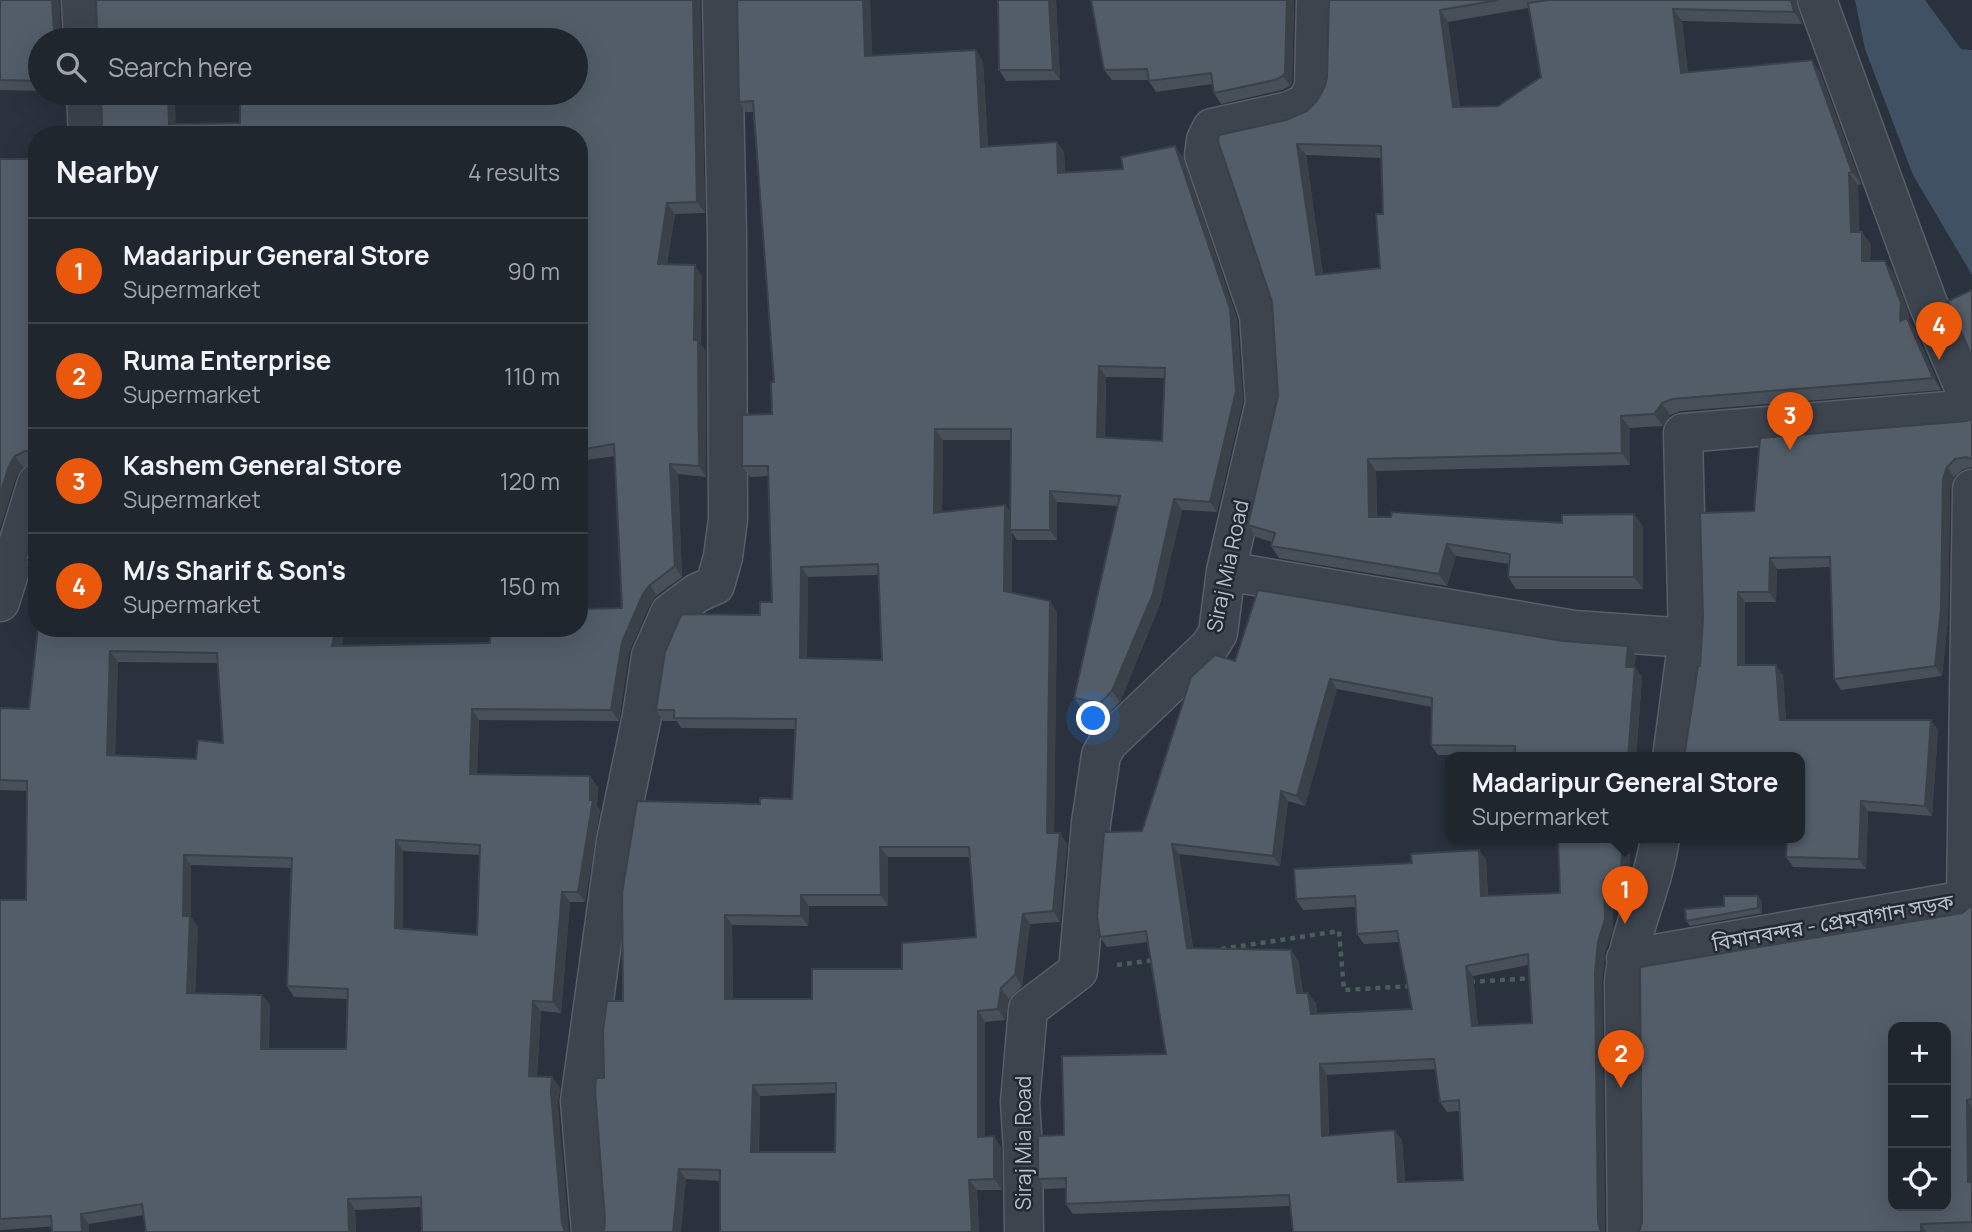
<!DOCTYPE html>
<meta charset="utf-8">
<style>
body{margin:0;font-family:Manrope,"Noto Sans Bengali",sans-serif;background:#272e36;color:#f1f3f6}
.controls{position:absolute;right:21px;bottom:21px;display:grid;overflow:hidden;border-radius:14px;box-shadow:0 7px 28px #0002}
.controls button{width:63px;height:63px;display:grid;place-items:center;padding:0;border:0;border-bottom:2px solid #3c434a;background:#1f262e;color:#f1f3f6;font:35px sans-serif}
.you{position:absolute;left:1094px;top:719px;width:24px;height:24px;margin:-18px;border:5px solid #fff;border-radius:50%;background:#1a73e8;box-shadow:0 0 0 10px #1a73e833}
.badge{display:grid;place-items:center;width:46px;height:46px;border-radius:50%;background:#ea580c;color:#fff;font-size:23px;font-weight:700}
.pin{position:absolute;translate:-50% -58px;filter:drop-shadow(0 2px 4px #0008)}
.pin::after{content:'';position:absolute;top:37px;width:24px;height:21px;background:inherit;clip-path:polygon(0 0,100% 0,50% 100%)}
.popup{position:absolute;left:1445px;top:752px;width:360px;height:91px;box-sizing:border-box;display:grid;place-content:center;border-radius:14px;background:#1f262e;filter:drop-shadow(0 2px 5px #0005);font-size:23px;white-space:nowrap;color:#a1a5aa}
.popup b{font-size:26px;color:#f1f3f6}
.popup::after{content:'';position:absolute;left:50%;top:100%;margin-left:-14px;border:14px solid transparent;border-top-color:#1f262e}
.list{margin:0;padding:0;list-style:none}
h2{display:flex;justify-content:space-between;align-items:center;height:91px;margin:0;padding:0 28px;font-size:30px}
h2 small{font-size:23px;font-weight:400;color:#a1a5aa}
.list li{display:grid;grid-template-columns:46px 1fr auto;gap:21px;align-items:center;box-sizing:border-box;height:105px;padding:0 28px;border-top:2px solid #3c434a}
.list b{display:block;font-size:26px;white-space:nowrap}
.list p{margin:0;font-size:23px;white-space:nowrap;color:#a1a5aa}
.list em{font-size:23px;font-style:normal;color:#a1a5aa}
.icon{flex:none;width:38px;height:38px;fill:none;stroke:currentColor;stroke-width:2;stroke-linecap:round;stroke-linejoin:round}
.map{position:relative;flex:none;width:1972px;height:1232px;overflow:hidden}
.search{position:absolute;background:#1f262e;box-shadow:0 7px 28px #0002;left:28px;top:28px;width:560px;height:77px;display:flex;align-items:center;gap:18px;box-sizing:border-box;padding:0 24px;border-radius:38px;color:#a1a5aa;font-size:26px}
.panel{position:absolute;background:#1f262e;box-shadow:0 7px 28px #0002;left:28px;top:126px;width:560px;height:511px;border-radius:28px}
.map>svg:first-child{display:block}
.water{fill:#415164}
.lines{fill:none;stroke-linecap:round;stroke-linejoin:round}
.minor-casing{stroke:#575f68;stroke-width:41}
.path{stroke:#4b5c5d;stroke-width:4.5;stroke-dasharray:5 5;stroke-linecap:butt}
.minor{stroke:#3c444e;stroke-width:38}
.wall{fill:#475059;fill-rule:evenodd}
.shaded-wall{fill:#394149}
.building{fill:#525d68;stroke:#394149;stroke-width:2;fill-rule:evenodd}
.labels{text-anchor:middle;stroke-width:5;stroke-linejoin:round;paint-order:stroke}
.street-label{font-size:21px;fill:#b9bfc8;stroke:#212933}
</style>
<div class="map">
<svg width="1972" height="1232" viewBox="0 0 1972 1232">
<rect width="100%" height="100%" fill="#29323d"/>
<path class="water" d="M1855,0H1925L1961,49L1972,50V275L1913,175L1865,49Z"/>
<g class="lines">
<defs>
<path id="minor" d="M81,0L83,40
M1817,0L1927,301L1972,406
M86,93L88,135
M1226,571L1574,630L1688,638
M0,602L37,483
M1672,758L1688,638L1683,433L1972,409
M1626,959L1966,900L1972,489
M591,1232L580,1101L616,841L642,716L651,656L670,613L697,593L715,585L723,557L728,519L727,236L722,0
M1024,1232L1023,1150L1020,1102L1028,1009L1078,971L1091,823L1101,755L1108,743L1210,646L1218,633L1226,571L1265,403L1259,315L1204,155L1206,140L1212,128L1289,111L1306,103L1314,88L1316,0
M1627,1232L1624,983C1628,933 1653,889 1660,838"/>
</defs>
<use href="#minor" class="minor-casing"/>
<path class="path" d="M1221,949L1339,931L1344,990L1412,986
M1117,965L1154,960
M1470,982L1534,978"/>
<use href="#minor" class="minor"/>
</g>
<path class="wall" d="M0,0H59L61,40H40V91L0,90Z
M700,0L705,213L675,214L667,264L702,276L701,345L706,351V477L678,474L682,577L657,595L650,604L629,652L619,721L479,720L477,774L598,787L597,806L600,810L585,902H570L561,1013L541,1011L537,1077H552L560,1088L558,1103L421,1207L355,1210L356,1232H146L144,1215L89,1224L0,1230V900H26L27,791L0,790V708L29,709L38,628H345L342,646L490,643L622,608L615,456L579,461V135L102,123L176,124L240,123ZM118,662L218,663L223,743L196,759L115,755ZM403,851L480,855L477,935L403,928ZM191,865L291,868L287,986L294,997L347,999L346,1049H269L270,1005L262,995L195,993L198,927L191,917Z
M737,0H870L872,56L983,61L988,147L1064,152L1065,173L1123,169L1183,157L1237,319L1243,401L1217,512L1182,510L1160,604L1120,702L1107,714L1081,708L1074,698L1118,506L1057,502V540H1017L1012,533V592L1057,612L1054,833L1067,843L1060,922L1030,924L1022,986L1009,999L1005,1020L985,1022V1136L1001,1147L1002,1190H977L979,1232H720V1181L686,1179L604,1230L605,1220L604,1078L623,1001L760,804L792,799L796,729L681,728L677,721H663L656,710L760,615L772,602L769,476L750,477L742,466L772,414L774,382L753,112H746L739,102ZM1106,377L1165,378L1162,441L1105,437ZM943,440H1011L1010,512L1005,505L942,512ZM878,575L882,660L807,658L808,577ZM888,857H970L976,937L902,969L812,999H733L732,925L808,926L809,906H888ZM836,1093L835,1152H759L760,1096Z
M1056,0L1060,80L1006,81L999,70Z
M1091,0H1293L1294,2L1292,82L1290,86L1282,90L1221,104L1214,93L1212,84L1156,92L1148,80H1112L1104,70Z
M1329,0H1796L1802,24L1682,21L1688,73L1820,72L1861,184L1858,185L1859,232L1871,244L1870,261L1894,273L1909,315V321L1915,330L1941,390L1681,411L1670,415L1663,426L1630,428V465L1376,471L1377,517L1643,526V589H1516L1508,577L1509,564L1456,556L1447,586L1279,558L1271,546L1272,542L1256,537L1248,525L1278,396L1286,120L1307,111L1317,101L1325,86L1327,77ZM1529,8L1541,77L1498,106L1460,107L1448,22ZM1306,155L1382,158L1383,214L1380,268L1323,275Z
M37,159V462H33L23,467L16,477L0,528Z
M1972,419V467L1962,470L1954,477L1950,489L1948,619L1942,676L1841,690L1834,679L1830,567L1777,569L1776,602H1745V665L1783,675L1786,720L1938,730L1932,816L1868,811L1866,869L1793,867L1786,857L1800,758L1700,666L1754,511Z
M37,523V571H33L25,560Z
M1636,656L1634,667L1642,677L1636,758H1518L1517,756L1438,755L1431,745L1432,707L1337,689L1305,806L1288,801L1280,866L1179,854L1193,948L1298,960L1303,993L1316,1003L1317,1013L1412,1009L1399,942L1364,944L1357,934L1355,907L1303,910L1296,899L1412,863L1479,850L1486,860L1488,896L1560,893L1558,838H1631L1628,880L1625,890H1612L1613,929L1605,952L1602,983L1605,1232H1293L1290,1206L1073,1214L1066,1204V1188L1045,1189L1038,1179L1064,1135L1166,1054L1148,942L1107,947L1100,937L1142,831L1235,661ZM1528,965L1532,1023L1478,1026L1473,976ZM1435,1069L1440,1102L1447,1112L1460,1111L1463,1180L1405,1182L1402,1140L1329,1135L1327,1075Z
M1762,901V913L1690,926L1686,921L1724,906Z
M1972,905V1232H1639L1962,913Z"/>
<path class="shaded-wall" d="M52,0H59L61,40H57L54,31Z
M693,0H700L705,213L697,202Z
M863,0H870L873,67L865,56Z
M1049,0H1056L1060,80L1053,70Z
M1287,0H1293L1294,2L1292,82L1290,86L1283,76Z
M1791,0H1796L1802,24L1794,12Z
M1673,9L1682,21L1689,85L1681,73Z
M1440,10L1448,22L1462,119L1453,107Z
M976,50L983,61L989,158L981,147Z
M1812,60L1820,72L1861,184L1852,172Z
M168,93H175L176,135L169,124Z
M1057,142L1064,152L1066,184L1058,173Z
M1297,144L1306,155L1325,287L1316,275Z
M1175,146L1183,157L1237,319L1243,401L1217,512L1210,502Z
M1849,173L1858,185L1860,244L1851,232Z
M667,203L675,214L665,275L658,264Z
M1862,232L1871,244L1870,273L1862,261Z
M1885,261L1894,273L1909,315V321L1915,330L1941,390L1933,378L1900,321Z
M695,265L702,276L701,345L706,351V477L699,466L694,340Z
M1099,366L1106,377L1105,447L1097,437Z
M1662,403L1670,415L1663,426L1654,414Z
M1621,416L1630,428V465L1622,453Z
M935,429L943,440L942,523L934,513Z
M15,456L23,467L16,477L0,528V494L9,466Z
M1368,459L1376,471L1377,529L1369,517Z
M670,464L678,474L682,577L675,566Z
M1947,467L1954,477L1950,489L1948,619L1942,676L1935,666L1943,479Z
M1050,491L1057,502V540L1050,530Z
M1174,499L1182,510L1160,604L1120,702L1112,691Z
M1005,505L1013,515L1010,530L1012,533V601L1004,591Z
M1634,514L1643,526V589L1634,577Z
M1447,544L1456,556L1447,586L1439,574Z
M1770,558L1777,569L1776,602L1769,592Z
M801,567L808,577L807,668L800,658Z
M650,585L657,595L650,604L629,652L619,721L611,710L622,642L643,594Z
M1738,592L1745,602V675L1738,665Z
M1050,601L1057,612L1054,844L1047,833Z
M336,628H345L340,657L332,646Z
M1628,646L1636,656L1633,677L1626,667Z
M110,651L118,662L115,765L107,755Z
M1776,665L1783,675L1787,730L1780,720Z
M1635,667L1642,677L1636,758H1628Z
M1330,679L1337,689L1305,806L1297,796Z
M472,709L479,720L477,784L470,774Z
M1931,720L1938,730L1932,816L1925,806Z
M590,776L598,787L597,806L600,810L585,902L578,892L590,800Z
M1281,791L1288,801L1280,866L1273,856Z
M1861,801L1868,811L1866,869L1859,859Z
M1060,833L1067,843L1060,922L1053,911Z
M1623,838H1631L1628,880L1625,890L1618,879Z
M396,840L403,851V938L395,928Z
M1172,844L1179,854L1194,958L1187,948Z
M880,847L888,857V906L881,895Z
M1479,850L1486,860L1488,907L1481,896Z
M184,855L191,865V917L198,927L195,1004L187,993L183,916Z
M1604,880L1612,890L1613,929L1605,952L1602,983L1605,1232H1601L1598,1222L1595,973Z
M562,892L570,902L561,1013L553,1002Z
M801,895L809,906L808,926L801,916Z
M1758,896L1762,901V913L1758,908Z
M1023,914L1030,924L1022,986L1015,975Z
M725,915L732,925L733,1009L725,999Z
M1291,950L1298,960L1304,1004L1297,993Z
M1466,966L1473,976L1479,1037L1472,1026Z
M1001,988L1009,999L1005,1020L998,1009Z
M1308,993L1316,1003L1318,1024L1311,1014Z
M262,995L270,1005L268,1060L261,1049Z
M533,1001L541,1011L536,1087L529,1076Z
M978,1011L985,1022V1147L978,1137Z
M1320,1064L1327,1075L1329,1146L1322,1136Z
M552,1077L560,1088L558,1103L569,1232H565L562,1223L551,1092Z
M753,1085L760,1096L758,1163L751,1152Z
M1967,1100L1972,1107V1188L1968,1182Z
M1395,1130L1402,1140L1405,1193L1398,1182Z
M994,1136L1001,1147L1002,1190L994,1179Z
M679,1169L686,1179L681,1232H673Z
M969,1180L977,1190L979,1232H972Z
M348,1199L355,1210L356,1232H349Z
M81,1214L89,1224V1232H82Z
M1921,1224L1926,1232H1921Z"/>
<path class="building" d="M0,0H52L54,31L57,40H40V81L0,80Z
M96,0H693L697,202L667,203L658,264L695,265L694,340H698L699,466L670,464L675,566L650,585L643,594L622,642L611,710L472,709L470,774L590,776V800H593L578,892H562L553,1002L533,1001L529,1076L552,1077L551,1092L562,1223L565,1232H422L421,1197L348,1199L349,1232H146L142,1204L81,1214L82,1232H52L51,1216L0,1219V900H26L27,781L0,780V708L29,709L38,628H336L332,646L490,643V628H579V609L622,608L614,444L579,450V135H100L102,123L101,93H168L169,124L240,123V93H576V40H94L97,29ZM110,651L217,653L223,743L198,740L196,759L107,755ZM396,840L480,845L477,935L395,928ZM184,855L292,858L287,986L348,989L346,1049H261L262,995L187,993L190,916H183Z
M737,0H863L865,56L976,50L981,147L1057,142L1058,173L1123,169L1121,157L1175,146L1230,309L1236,391L1210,502L1174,499L1153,594L1112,691L1100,703L1074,698L1120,496L1050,491V530H1010L1011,429H935L934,513L1005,505L1004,591L1050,601L1047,833H1060L1053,911L1023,914L1015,975L1001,988L998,1009L978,1011V1137L994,1136V1179L969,1180L972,1232H720V1170L679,1169L673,1232H602L604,1230L605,1220L595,1091L596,1078H604L603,1030L607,1001H623L622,893L637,801L760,804V798L792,799L796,719L674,718V710H656L665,652L680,617L683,614L760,615V602H772L768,466H742V415L772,414L771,382H774L753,101L739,102ZM1099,366L1165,368L1162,441L1097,437ZM878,564L882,660L800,658L801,567ZM880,847H969L976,937L902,943V969H812V999H725V915L801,916V895H881ZM836,1083L835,1152H751L753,1085Z
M998,0H1049L1053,70H999Z
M1091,0H1287L1285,72L1283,76L1275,80L1214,93L1211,73L1149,81L1147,69L1104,70Z
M1329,0H1498L1440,10L1453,107L1498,106L1541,77L1528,3L1549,0H1791L1794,12L1673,9L1681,73L1812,60L1852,172L1849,173L1851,232H1862V261H1885L1901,303L1900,321L1907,318L1933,378L1672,399L1662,403L1654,414L1621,416L1622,453L1368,459L1369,517H1391L1392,512L1562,523V515L1634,514V577H1508L1510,554L1447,544L1439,574L1271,546L1275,533L1248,525L1278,396L1272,302L1218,141L1219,135L1286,120L1307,111L1317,101L1325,86L1327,77ZM1297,144L1381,146L1383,214H1376L1380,268L1316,275Z
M0,159H37V452L25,451L15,456L9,466L0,494Z
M1972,290V357L1948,301Z
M1972,419V459L1966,457L1955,459L1947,467L1943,479L1941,609L1935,666L1834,679L1830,557L1770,558L1769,592H1738V665H1776L1780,720H1931L1925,806L1861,801L1859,859L1786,857L1787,838H1800V758H1684L1698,666H1700L1703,617L1700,513L1754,511L1760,438L1967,421Z
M37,523V561L25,560Z
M1258,590L1563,641L1628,646L1626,667H1635L1628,758H1569V753H1515V746L1431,745L1432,698L1330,679L1297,796L1281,791L1273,856L1172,844L1187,948L1291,950L1297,993H1308L1311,1014L1412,1009L1397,931L1357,934L1355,896L1296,899L1294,869L1412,863L1411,854L1479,850L1481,896L1560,893L1558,838H1623L1621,870L1618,879L1604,880L1605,919L1598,942L1595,973L1598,1222L1601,1232H1293L1289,1195L1066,1204V1178L1038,1179V1136L1064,1135L1062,1056L1166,1054L1146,931L1100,937L1097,916L1104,832L1142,831L1191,677L1215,655L1235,661ZM1528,954L1532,1023L1472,1026L1466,966ZM1434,1059L1440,1102L1459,1100L1463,1180L1398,1182L1395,1130L1322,1136L1320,1064Z
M1724,896H1758V908L1686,921L1685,909L1724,906Z
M1972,905V1099L1967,1100L1968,1182H1972V1222L1921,1224V1232H1639L1642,1222L1640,967L1962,913ZM1893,1027H1946V1206H1893Z"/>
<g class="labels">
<g class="street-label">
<text transform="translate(1228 566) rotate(-78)" y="7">Siraj Mia Road</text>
<text transform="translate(1833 923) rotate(-10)" y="7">বিমানবন্দর - প্রেমবাগান সড়ক</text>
<text transform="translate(1024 1143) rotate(-90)" y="7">Siraj Mia Road</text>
</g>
</g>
</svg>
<div class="controls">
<button>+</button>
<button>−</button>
<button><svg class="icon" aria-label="locate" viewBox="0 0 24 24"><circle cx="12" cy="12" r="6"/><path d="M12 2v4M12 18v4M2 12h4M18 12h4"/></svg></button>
</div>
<div class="you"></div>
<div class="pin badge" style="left:1625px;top:924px">1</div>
<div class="popup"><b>Madaripur General Store</b>Supermarket</div>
<div class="pin badge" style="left:1621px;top:1088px">2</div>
<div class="pin badge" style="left:1790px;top:450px">3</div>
<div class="pin badge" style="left:1939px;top:360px">4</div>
<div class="search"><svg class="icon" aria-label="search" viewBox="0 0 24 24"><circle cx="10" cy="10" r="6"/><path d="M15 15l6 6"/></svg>Search here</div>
<section class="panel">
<h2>Nearby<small>4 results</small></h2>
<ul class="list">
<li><span class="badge">1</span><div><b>Madaripur General Store</b><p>Supermarket</p></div><em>90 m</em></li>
<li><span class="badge">2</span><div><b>Ruma Enterprise</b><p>Supermarket</p></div><em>110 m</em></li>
<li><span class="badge">3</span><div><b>Kashem General Store</b><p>Supermarket</p></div><em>120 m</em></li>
<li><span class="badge">4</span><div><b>M/s Sharif &amp; Son's</b><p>Supermarket</p></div><em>150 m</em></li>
</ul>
</section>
</div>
